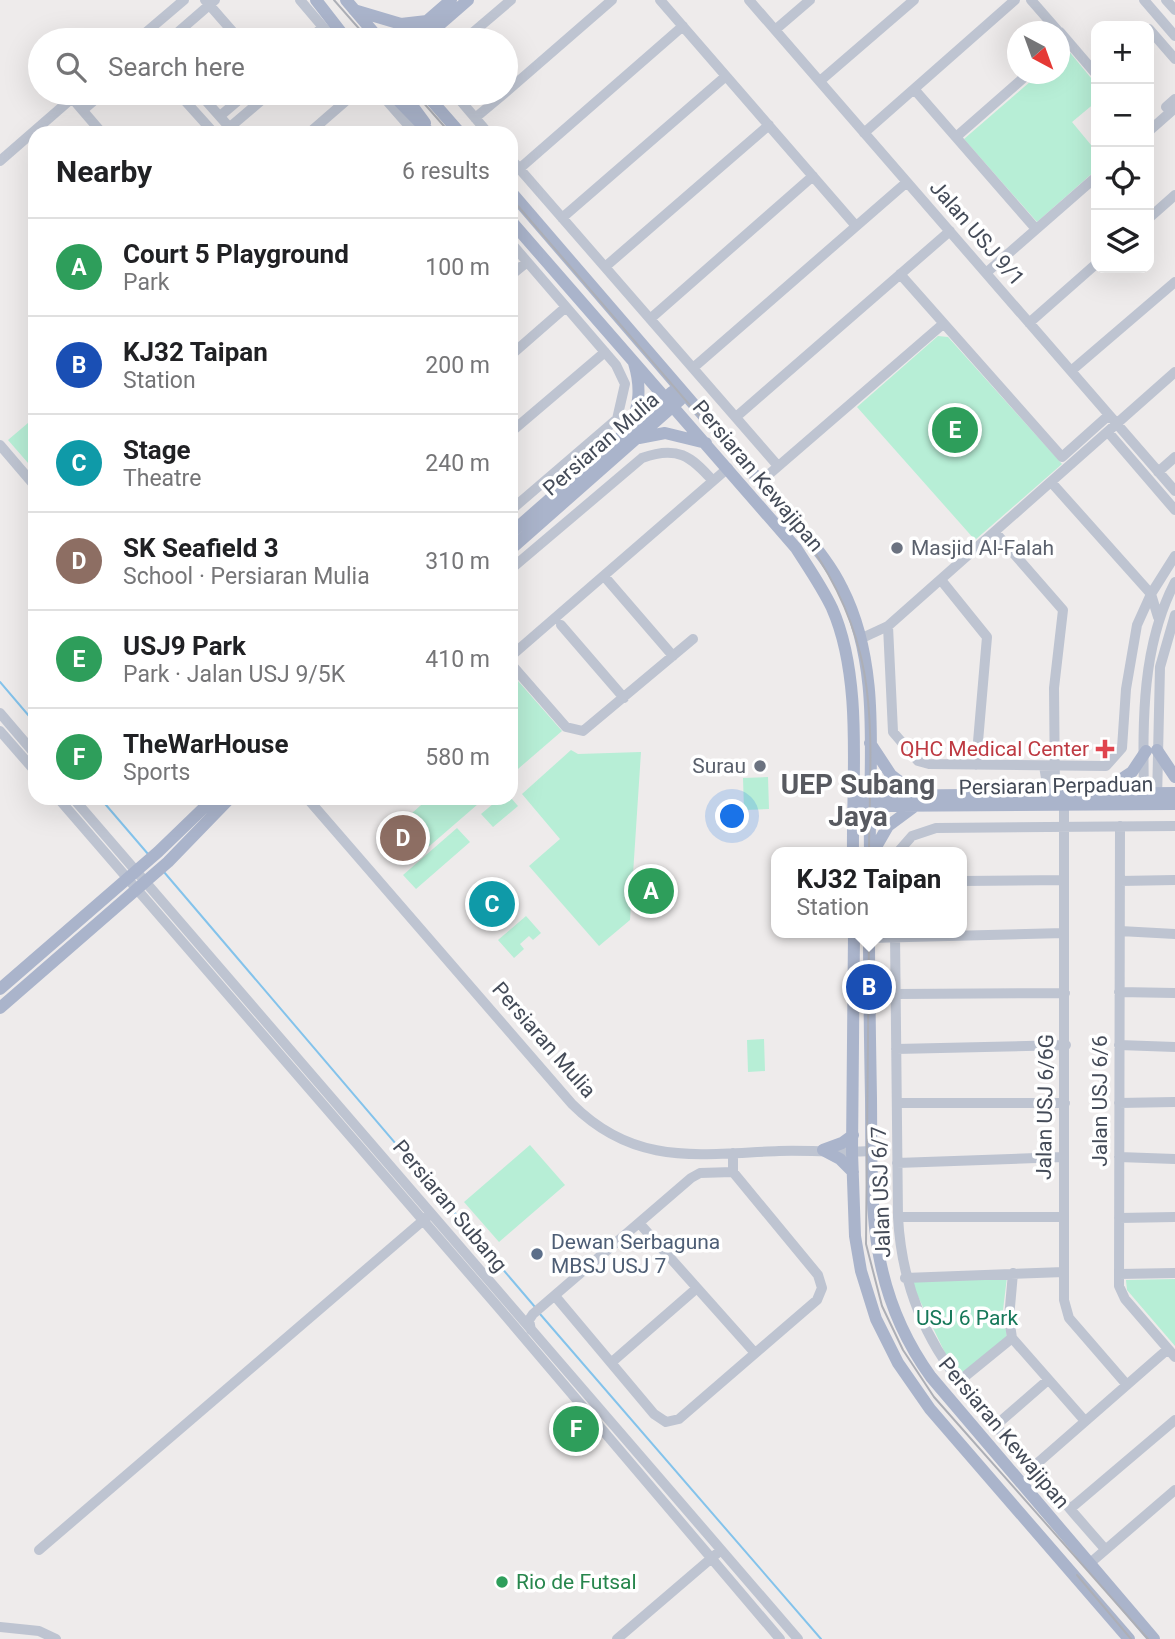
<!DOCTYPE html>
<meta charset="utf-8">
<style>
body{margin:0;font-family:Roboto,sans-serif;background:#f2f2f2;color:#202124}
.controls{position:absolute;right:21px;top:21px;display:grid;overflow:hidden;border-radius:14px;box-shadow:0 7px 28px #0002}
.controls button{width:63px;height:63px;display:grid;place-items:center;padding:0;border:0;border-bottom:2px solid #e0e0e0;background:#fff;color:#202124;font:35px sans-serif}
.compass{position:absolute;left:1007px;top:21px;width:63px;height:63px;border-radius:50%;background:#fff;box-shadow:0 7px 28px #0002;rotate:139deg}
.you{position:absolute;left:733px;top:817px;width:24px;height:24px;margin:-18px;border:5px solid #fff;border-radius:50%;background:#1a73e8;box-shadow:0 0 0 10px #1a73e833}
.badge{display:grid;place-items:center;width:46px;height:46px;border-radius:50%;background:#db2777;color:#fff;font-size:23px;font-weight:700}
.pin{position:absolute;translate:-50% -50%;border:4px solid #fff;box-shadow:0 2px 7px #0006}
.popup{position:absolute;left:771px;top:847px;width:196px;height:91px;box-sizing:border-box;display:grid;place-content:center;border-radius:14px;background:#fff;filter:drop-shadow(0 2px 5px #0005);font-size:23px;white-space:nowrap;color:#757577}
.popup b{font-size:26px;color:#202124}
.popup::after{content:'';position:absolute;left:50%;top:100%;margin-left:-14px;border:14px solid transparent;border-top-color:#fff}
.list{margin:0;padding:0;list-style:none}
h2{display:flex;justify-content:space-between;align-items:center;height:91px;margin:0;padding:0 28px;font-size:30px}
h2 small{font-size:23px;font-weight:400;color:#757577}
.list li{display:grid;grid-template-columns:46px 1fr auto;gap:21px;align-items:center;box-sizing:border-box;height:98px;padding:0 28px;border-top:2px solid #e0e0e0}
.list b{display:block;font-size:26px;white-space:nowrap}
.list p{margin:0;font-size:23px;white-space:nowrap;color:#757577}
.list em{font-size:23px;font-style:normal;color:#757577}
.icon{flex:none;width:38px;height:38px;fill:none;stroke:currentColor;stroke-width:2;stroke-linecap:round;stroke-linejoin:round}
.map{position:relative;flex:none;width:1175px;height:1639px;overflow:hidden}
.search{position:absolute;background:#fff;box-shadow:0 7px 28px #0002;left:28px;top:28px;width:490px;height:77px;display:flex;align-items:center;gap:18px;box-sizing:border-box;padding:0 24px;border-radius:38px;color:#757577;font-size:26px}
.panel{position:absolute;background:#fff;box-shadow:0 7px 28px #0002;left:28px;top:126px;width:490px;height:679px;border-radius:21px}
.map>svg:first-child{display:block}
.green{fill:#b7eed6}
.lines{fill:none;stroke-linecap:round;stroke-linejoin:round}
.stream{stroke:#84c3eb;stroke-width:2}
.minor{stroke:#bec4d1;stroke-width:10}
.major{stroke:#aab4cb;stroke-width:12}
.tram{stroke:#adafb6;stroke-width:2}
.worship-dot{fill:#6b7280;stroke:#fff;stroke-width:2.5}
.health-dot{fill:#e0444e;stroke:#fff;stroke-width:2.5}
.service-dot{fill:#5c6f8a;stroke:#fff;stroke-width:2.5}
.leisure-dot{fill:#2e9e5b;stroke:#fff;stroke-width:2.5}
.labels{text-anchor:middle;stroke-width:7;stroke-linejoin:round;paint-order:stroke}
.street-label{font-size:21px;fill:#444b58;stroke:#fff}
.worship-label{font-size:21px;fill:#5b616d;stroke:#fff;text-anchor:start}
.health-label{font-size:21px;fill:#be3a42;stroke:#fff;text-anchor:end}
.service-label{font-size:21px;fill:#4e5e75;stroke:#fff;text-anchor:start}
.park-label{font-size:21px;fill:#167859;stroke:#fff}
.leisure-label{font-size:21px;fill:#27864d;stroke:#fff;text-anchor:start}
.district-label{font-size:28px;font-weight:bold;fill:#585a60;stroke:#fff}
</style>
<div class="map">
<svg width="1175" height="1639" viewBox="0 0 1175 1639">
<rect width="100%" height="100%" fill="#eeebeb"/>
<path class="green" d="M1067,49L1096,84V102L1072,122L1096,151V170L1037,222L964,139L1039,74H1060V55Z
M938,336L948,337L1062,464L975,540L857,407Z
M35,417V471L8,440Z
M511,673L562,731L511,775Z
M571,750L578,754L641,752L630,920L599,946L529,866L560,839L522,794Z
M768,777L769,809L744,810L743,778Z
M429,798H485L426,849L403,821Z
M500,798H511L518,806L493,827L481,814Z
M457,828L470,842L416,889L403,875Z
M526,916L541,933L533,940L529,936L520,944L524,949L514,958L498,940Z
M764,1039L765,1071L748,1072L747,1040Z
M530,1145L565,1185L499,1242L464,1202Z
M1007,1277L1003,1310L1007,1337L957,1378L911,1282Z
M1175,1279V1346L1127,1290L1126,1280Z"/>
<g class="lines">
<path class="stream" d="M0,682L35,723
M100,798L148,854
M164,872L535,1307
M540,1314L821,1639"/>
<path class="minor" d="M205,0L240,40
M300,0L334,40
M660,0L856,226
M749,0L1175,491
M1031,0L1059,32
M1144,0L1175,36
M1166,0L1175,10
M1149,29L1175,59
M775,30L810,0
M1060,32L1096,74
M137,40L184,0
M169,40L215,0
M308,40L323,27
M464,40L511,0
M820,81L914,0
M914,89L1036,229
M506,92L612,0
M178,93L214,133
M199,93L230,128
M380,93L415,133
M454,93L488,133
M72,98L102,133
M1166,107L1175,99
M83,110L103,93
M220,116L247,93
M475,118L505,93
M1149,131L1175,108
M223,133L270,93
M309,133L355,93
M864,133L1015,0
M956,137L1028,74
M511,159L778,466
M0,161L78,93
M519,169L683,26
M562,218L726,76
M1149,218L1175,195
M511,243L616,365L625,384L617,419L511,510
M605,267L769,125
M986,273L1096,177
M900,274L1062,457L1109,415
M511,275L527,262
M650,319L813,176
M1029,323L1096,264
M511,355L566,307
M693,368L907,182
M1071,371L1175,282
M736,417L950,231
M511,432L605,352
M1108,432L1175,510
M0,445L35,486
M1158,472L1175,457
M760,482L943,324
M1051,482L1151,594L1158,617
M995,532L1063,610L1054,688L1055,793
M511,569L642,458C677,445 691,456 713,481
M604,576L673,656
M941,580L987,637L976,765
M561,625L624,698
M888,626L893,732L918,761L929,764L1106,766L1122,748L1126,689L1137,625L1151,594L1175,556
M860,639L888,626L1175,372
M511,656L728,468
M511,664L566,727L583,731L693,639
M0,713L35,754
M0,731L35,771
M1037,793L1047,784L1044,766
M58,798L498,1307L780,1639
M73,798L798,1639
M307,798L572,1104C635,1167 699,1154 779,1151C810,1150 841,1153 871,1151
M1144,800C1143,727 1140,649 1175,582
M1157,800L1160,667L1175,615
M1064,807V1300L1069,1318L1127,1385
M1120,826L1119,1286L1125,1299L1175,1357
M898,852L912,836L936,828L1175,826
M962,881L1064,880
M1120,881L1175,880
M1120,931L1175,934
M895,933L898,1217C904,1329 959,1386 1031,1465C1056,1492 1080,1521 1105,1549
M869,938L1064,933
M1119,992L1175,993
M896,994L1065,993
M1119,1045L1175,1047
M896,1049L1066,1045
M897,1103H1065
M1119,1103L1175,1102
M1119,1157L1175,1159
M897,1163L1064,1157
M898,1217H1064
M1119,1218L1175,1217
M640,1224L755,1353
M1013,1273L1009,1318L1012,1338L1085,1421
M1119,1274L1175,1273
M905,1278L1064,1272
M555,1296L654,1414L666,1422L679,1419L817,1300L822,1288L818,1275L733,1172V1153
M531,1330L529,1320L533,1314L691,1178L700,1173L733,1172
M612,1362L697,1288
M958,1382L1012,1338
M995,1426L1048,1380
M1033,1467L1168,1349
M1070,1509L1175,1420
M39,1550L426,1218
M1089,1564L1175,1490
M0,1627L39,1631L56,1639
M617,1639L721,1550"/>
<path class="major" d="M316,0L347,40
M346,0L380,40
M354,10L401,24L427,21
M405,40L451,0
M422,40L468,0
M391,93L430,133
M403,93L425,123
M425,93L460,133
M511,192L795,522C812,543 830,563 842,588C883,668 868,765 870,852
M511,221L796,548C808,567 822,587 832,608C863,678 852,776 853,852
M630,427C640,405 641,386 634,363
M639,438L665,433L706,443
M511,533L672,392
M511,549L680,400
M870,743L891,775L917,795
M1157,750L1175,777
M1102,792L1132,772L1146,751
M863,796L1175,793
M860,806L1175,804
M873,852L888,826L915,806
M854,933L852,1152L855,1236L861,1271L876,1319L898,1363L930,1409L1129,1639
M869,933C869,988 870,1043 871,1098C872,1203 866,1287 931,1377L1154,1639
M0,989L158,852L214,798
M0,1008L168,862L230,798
M823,1150L840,1159L853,1172
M823,1150L842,1143L853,1135"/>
<path class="tram" d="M334,0L369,40
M415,93L450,133
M511,198L808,542C883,650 870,728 869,852
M869,933L866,1244L882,1306L903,1350L934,1397L1148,1639
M1077,1575L1131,1639"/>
</g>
<g class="worship-dot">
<circle cx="897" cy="548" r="7"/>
<circle cx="760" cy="766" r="7"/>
</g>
<path class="health-dot" d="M1101.5 738.5h7v7h7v7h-7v7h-7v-7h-7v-7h7z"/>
<circle class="service-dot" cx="537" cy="1254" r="7"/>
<circle class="leisure-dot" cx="502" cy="1582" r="7"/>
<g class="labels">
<g class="street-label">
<text transform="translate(977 233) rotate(49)" y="7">Jalan USJ 9/1</text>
<text transform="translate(601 444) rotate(-41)" y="7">Persiaran Mulia</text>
<text transform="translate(758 476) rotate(50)" y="7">Persiaran Kewajipan</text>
<text transform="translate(1056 786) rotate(-1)" y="7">Persiaran Perpaduan</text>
<text transform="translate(544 1040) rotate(49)" y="7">Persiaran Mulia</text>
<text transform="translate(1100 1101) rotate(-90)" y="7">Jalan USJ 6/6</text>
<text transform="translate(1045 1107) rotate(-89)" y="7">Jalan USJ 6/6G</text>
<text transform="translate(881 1192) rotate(-92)" y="7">Jalan USJ 6/7</text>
<text transform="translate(450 1206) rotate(50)" y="7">Persiaran Subang</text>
<text transform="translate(1004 1433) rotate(50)" y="7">Persiaran Kewajipan</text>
</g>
<g class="worship-label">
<text x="911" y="555">Masjid Al-Falah</text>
<text x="746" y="773" text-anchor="end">Surau</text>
</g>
<g class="health-label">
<text x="1089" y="756">QHC Medical Center</text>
</g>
<g class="service-label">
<text x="551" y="1249">Dewan Serbaguna<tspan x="551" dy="24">MBSJ USJ 7</tspan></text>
</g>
<g class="park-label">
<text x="967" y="1325">USJ 6 Park</text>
</g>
<g class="leisure-label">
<text x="516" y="1589">Rio de Futsal</text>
</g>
<g class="district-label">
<text x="858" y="794">UEP Subang<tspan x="858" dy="32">Jaya</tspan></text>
</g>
</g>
</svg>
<div class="controls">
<button>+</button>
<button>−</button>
<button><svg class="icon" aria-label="locate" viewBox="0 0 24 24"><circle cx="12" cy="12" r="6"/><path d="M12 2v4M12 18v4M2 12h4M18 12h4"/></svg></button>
<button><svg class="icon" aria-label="layers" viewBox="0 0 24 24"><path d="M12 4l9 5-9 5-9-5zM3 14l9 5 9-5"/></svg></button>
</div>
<svg class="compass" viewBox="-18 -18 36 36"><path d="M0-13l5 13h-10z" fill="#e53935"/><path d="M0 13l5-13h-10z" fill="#757577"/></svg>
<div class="you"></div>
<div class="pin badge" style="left:651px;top:891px;background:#2e9e5b">A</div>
<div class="pin badge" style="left:869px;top:987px;background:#1a4fb4">B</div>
<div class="popup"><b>KJ32 Taipan</b>Station</div>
<div class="pin badge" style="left:492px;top:904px;background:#0f9aa8">C</div>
<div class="pin badge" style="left:403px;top:838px;background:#8d6e63">D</div>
<div class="pin badge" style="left:955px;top:430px;background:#2e9e5b">E</div>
<div class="pin badge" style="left:576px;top:1429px;background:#2e9e5b">F</div>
<div class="search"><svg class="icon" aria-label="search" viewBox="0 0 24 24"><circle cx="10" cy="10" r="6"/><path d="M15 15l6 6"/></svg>Search here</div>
<section class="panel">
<h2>Nearby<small>6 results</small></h2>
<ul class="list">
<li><span class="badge" style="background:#2e9e5b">A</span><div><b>Court 5 Playground</b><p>Park</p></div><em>100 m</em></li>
<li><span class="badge" style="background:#1a4fb4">B</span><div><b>KJ32 Taipan</b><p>Station</p></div><em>200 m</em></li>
<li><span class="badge" style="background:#0f9aa8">C</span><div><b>Stage</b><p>Theatre</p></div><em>240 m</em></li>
<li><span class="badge" style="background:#8d6e63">D</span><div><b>SK Seafield 3</b><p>School · Persiaran Mulia</p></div><em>310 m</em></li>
<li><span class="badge" style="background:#2e9e5b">E</span><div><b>USJ9 Park</b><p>Park · Jalan USJ 9/5K</p></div><em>410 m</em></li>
<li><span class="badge" style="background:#2e9e5b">F</span><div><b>TheWarHouse</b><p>Sports</p></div><em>580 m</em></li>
</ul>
</section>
</div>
